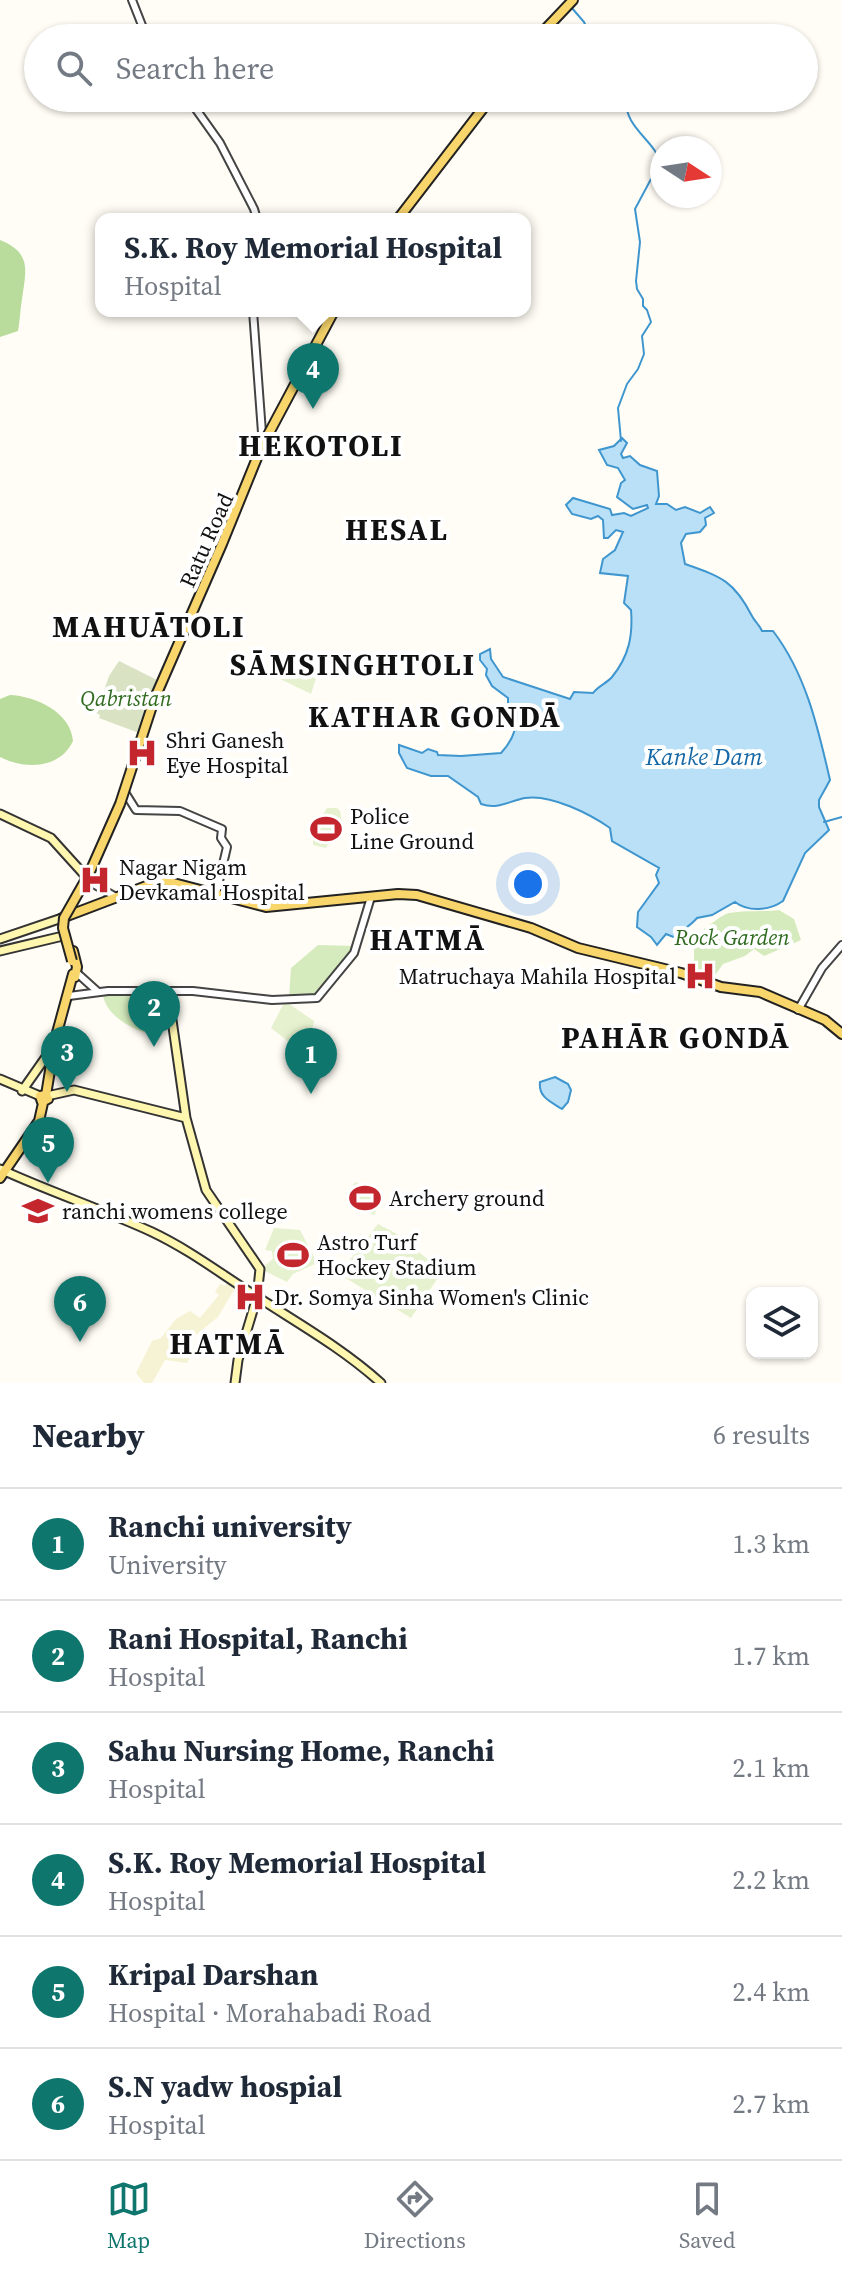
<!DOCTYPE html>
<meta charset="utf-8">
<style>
body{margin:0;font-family:"Source Serif 4",serif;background:#f2f2f3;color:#1f2937}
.controls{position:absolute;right:24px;bottom:24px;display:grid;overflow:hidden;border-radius:16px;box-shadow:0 2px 6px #0004}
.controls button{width:72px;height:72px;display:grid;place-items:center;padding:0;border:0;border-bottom:2px solid #e0e1e3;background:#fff;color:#1f2937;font:40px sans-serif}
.compass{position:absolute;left:650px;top:136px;width:72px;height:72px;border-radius:50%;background:#fff;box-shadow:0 2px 6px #0004;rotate:102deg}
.you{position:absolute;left:528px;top:884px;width:28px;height:28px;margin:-20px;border:6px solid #fff;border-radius:50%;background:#1a73e8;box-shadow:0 0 0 12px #1a73e833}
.badge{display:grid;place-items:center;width:52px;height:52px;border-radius:50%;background:#0f766e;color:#fff;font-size:26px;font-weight:700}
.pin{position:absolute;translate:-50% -66px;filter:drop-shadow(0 2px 4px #0008)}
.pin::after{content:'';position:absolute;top:42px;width:28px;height:24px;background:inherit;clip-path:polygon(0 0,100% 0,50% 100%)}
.popup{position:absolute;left:95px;top:213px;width:436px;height:104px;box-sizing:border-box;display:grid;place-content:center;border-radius:16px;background:#fff;filter:drop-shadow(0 2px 6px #0005);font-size:26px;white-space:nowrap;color:#747a83}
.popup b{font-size:30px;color:#1f2937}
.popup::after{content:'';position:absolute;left:50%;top:100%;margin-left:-16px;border:16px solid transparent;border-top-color:#fff}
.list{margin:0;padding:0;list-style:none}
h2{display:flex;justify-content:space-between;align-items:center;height:104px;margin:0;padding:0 32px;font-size:34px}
h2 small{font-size:26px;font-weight:400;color:#747a83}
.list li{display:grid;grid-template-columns:52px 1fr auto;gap:24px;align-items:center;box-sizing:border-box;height:112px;padding:0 32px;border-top:2px solid #e0e1e3}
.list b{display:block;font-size:30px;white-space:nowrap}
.list p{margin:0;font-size:26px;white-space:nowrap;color:#747a83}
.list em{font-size:26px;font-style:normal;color:#747a83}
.icon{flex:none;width:44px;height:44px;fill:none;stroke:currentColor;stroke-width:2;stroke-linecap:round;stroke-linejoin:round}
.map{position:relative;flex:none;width:842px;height:1383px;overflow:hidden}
.search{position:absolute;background:#fff;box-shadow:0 2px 6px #0004;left:24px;right:24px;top:24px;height:88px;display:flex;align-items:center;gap:20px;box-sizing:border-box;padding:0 28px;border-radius:44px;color:#747a83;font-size:30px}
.sheet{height:776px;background:#fff}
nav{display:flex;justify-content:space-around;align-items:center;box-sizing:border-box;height:112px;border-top:2px solid #e0e1e3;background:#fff;font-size:22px;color:#747a83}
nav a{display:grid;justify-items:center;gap:4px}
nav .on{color:#0f766e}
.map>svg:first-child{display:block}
.farmland{fill:#f6f3d4}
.green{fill:#d5ebbd}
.forest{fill:#b9dc9c}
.cemetery{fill:#d9e3c4}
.pitch{fill:#e6f2cf}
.water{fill:#b9e0f7;stroke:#3f96cf;stroke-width:2}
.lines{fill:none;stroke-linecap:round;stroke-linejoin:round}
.stream{stroke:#3f96cf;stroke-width:2}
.tertiary-casing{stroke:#444;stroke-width:10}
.secondary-casing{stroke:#333;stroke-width:11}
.primary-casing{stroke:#222;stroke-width:12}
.tertiary{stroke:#fff;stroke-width:6}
.secondary{stroke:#fff6b0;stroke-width:7}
.primary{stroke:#f9d66b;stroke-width:8}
.primary-bridge-casing{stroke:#222;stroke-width:12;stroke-linecap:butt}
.primary-bridge{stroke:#f9d66b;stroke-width:8}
.labels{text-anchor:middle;stroke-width:8;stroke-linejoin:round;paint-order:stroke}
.street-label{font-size:22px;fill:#111;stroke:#fff}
.park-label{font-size:22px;font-style:italic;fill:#2f6b1f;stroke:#fff}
.poi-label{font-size:22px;fill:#111;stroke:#fff;text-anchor:start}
.water-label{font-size:24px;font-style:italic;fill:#1768a6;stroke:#fff}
.district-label{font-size:30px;font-weight:bold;letter-spacing:2px;fill:#111;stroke:#fff}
</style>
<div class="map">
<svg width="842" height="1383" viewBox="0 0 842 1383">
<rect width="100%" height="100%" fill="#fffdf5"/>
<path class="farmland" d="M228,1282L235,1288L218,1317L183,1345L192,1354L187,1363L165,1360L152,1383H144L136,1373L152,1341L161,1338L176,1319L190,1311L200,1318L219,1295L215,1292L220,1284L225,1286Z"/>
<path class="green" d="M779,910L794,919L801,940L764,956L754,949L745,956L723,964L711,981L704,979L694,967V947L705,933L704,929C711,924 718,918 726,914C736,910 765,912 779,910Z
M318,945L355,946L347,961L325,982L319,993L314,996L289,998L291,968Z
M147,994L148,1007H161L165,1016L154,1035C134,1031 106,1016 103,995Z"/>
<path class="forest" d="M0,240C32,253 26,270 22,299C20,310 20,321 18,331L0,337Z
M10,695C35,696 71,712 73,741C60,769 25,770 0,757V699Z"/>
<path class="cemetery" d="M119,661L159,681L139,733L99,718L100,715L96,713L109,676Z"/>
<path class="pitch" d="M289,656L319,669L311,694L276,677L283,659Z
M327,808H337L340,811L342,822L326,848L313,845V830Z
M285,1001L314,1021L306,1060L284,1038L271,1028Z
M355,1182L384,1196L374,1215L346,1200Z
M378,1224L399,1235L438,1268L439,1276L411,1318L339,1274Z
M274,1228L300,1230L317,1263L293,1274L287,1282L265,1271L263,1267L273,1259L272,1251L265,1250Z"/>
<path class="water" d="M622,438L627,443L621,454L623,458L630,456L640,465L657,471L659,496L656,504H667L676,510L685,507L700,513L710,507L714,513L705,518L706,525L700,532L686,534L681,543L685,564C722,577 734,581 752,616C755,622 759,624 762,631H773C806,674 818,728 830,780L819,800V807L829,830L805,853L783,901C769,911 748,912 735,902L712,915L697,918C690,926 683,929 676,938L666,934L657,945L651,937L637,927L638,912L659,883L656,875L659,868L612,841L610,828C590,814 551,794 525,798C509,801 498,810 481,804L478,797L448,776H431L407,768L399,753V745L422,753L428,749L437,752L438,755L461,756L501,753C514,739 518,727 514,708L508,705V698L492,686L486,675L487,669L480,660V654L490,649L491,659L503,677L570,699L574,692L593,693C598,686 607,683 612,677C629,656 633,636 631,610L624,603L628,576L600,573L603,559L615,550L623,532L616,530L608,538H604L603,520L598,516L591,519L572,514L566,505L573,498L610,509L612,515L624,513L631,516L648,508L647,505L633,509L617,497L621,483L625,480L618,468L607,465L599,450L614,446Z
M555,1077L568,1084L571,1090L568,1102L562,1109C551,1102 538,1097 540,1082Z"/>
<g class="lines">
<path class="stream" d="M571,7L584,22L591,38
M626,98C624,129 655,139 662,166
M621,441L618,408L627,384L638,369L644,354L642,336L651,322L647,310L643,306V299L637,289L636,281L640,242L635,209L651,179L662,167
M824,822L842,817"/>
<defs>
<path id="tertiary" d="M132,0L147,38
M188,98L220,143L254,209L257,219
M253,311L263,446
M126,794L136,810L180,811L222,829L221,838L227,847L216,894
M86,880L118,898
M77,973L97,991
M69,996L108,991H193L272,1000L317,998L354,953L371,897
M798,1010L822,968L842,945"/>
<path id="secondary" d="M0,814L51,838L89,880
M0,939L62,918
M0,951L63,936
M168,992L186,1118L206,1190L260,1269L257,1297L238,1360L235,1383
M0,1079L40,1096
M22,1091L55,1044
M47,1096L74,1090L186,1118
M0,1169C50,1192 102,1209 152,1232C190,1250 221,1274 256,1296C299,1324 342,1348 381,1383"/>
<path id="primary" d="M537,38L573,0
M398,219L491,98
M62,918L162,880L266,907L398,894L417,895L531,928L578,948L681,973L721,987L760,992L825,1020L842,1034
M73,951L77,967L75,977
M46,1095L40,1096L42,1102L48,1099L46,1095L55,1040L73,974
M0,1178L39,1121L43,1103"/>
</defs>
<use href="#tertiary" class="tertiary-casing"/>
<use href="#secondary" class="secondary-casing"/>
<use href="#primary" class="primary-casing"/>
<use href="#tertiary" class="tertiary"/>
<use href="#secondary" class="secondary"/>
<use href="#primary" class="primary"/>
<defs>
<path id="primary-bridge" d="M72,961L63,928L64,918L89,874L120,804L154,700L222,544L261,448L334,311"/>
</defs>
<use href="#primary-bridge" class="primary-bridge-casing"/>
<use href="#primary-bridge" class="primary-bridge"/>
</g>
<defs>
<symbol id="hospital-bare" viewBox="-9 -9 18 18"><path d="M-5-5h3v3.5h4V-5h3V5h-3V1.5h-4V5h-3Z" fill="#c4262e" stroke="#fff" stroke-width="2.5" paint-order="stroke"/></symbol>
<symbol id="stadium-bare" viewBox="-9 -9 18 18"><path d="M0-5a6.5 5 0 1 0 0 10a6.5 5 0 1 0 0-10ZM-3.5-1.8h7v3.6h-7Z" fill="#c4262e" stroke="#fff" stroke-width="2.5" paint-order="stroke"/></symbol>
<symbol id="university-bare" viewBox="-9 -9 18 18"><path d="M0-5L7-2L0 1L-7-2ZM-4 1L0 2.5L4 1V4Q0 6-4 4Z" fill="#c4262e" stroke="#fff" stroke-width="2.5" paint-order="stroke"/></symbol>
</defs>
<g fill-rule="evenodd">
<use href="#hospital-bare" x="120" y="731" width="44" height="44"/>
<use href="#stadium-bare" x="304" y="807" width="44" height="44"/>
<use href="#hospital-bare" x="73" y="858" width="44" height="44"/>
<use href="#hospital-bare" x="678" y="954" width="44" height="44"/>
<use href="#stadium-bare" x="343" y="1176" width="44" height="44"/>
<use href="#university-bare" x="16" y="1189" width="44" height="44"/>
<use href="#stadium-bare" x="271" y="1233" width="44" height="44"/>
<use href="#hospital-bare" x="228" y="1275" width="44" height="44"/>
</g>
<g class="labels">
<g class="street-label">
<text transform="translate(206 540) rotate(-66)" y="8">Ratu Road</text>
</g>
<g class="park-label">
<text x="126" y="706">Qabristan</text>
<text x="732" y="945">Rock Garden</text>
</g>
<g class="poi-label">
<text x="166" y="748">Shri Ganesh<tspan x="166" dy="25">Eye Hospital</tspan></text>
<text x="350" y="824">Police<tspan x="350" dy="25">Line Ground</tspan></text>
<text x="119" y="875">Nagar Nigam<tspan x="119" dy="25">Devkamal Hospital</tspan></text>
<text x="676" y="984" text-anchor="end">Matruchaya Mahila Hospital</text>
<text x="389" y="1206">Archery ground</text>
<text x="62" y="1219">ranchi womens college</text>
<text x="317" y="1250">Astro Turf<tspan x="317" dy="25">Hockey Stadium</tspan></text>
<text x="274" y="1305">Dr. Somya Sinha Women's Clinic</text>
</g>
<g class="water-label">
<text x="704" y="765">Kanke Dam</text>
</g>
<g class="district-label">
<text x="321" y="456">HEKOTOLI</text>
<text x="397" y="540">HESAL</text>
<text x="149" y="637">MAHUĀTOLI</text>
<text x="353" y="675">SĀMSINGHTOLI</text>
<text x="435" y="727">KATHAR GONDĀ</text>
<text x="428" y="950">HATMĀ</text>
<text x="676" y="1048">PAHĀR GONDĀ</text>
<text x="228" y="1354">HATMĀ</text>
</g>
</g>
</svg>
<div class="controls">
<button><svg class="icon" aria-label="layers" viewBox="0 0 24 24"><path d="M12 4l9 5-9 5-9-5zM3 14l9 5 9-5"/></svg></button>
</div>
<svg class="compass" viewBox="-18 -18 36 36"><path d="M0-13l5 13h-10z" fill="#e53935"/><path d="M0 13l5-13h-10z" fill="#747a83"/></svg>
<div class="you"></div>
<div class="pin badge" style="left:311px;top:1094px">1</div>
<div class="pin badge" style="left:154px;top:1047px">2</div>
<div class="pin badge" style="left:67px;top:1092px">3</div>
<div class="pin badge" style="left:313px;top:409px">4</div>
<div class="popup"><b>S.K. Roy Memorial Hospital</b>Hospital</div>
<div class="pin badge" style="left:48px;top:1183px">5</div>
<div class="pin badge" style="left:80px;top:1342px">6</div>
<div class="search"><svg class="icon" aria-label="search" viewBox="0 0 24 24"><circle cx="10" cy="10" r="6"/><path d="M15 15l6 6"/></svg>Search here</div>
</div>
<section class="sheet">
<h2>Nearby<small>6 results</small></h2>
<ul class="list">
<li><span class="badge">1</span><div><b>Ranchi university</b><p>University</p></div><em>1.3 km</em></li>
<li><span class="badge">2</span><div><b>Rani Hospital, Ranchi</b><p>Hospital</p></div><em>1.7 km</em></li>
<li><span class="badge">3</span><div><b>Sahu Nursing Home, Ranchi</b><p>Hospital</p></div><em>2.1 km</em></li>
<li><span class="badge">4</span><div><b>S.K. Roy Memorial Hospital</b><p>Hospital</p></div><em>2.2 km</em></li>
<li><span class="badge">5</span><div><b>Kripal Darshan</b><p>Hospital · Morahabadi Road</p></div><em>2.4 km</em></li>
<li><span class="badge">6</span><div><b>S.N yadw hospial</b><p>Hospital</p></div><em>2.7 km</em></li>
</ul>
</section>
<nav>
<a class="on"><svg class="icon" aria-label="map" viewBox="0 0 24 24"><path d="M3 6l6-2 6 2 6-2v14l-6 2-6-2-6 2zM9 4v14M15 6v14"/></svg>Map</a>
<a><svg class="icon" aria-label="directions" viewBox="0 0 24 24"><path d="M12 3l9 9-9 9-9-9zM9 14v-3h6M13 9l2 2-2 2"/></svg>Directions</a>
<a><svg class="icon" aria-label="saved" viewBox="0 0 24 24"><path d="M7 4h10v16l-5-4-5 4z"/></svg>Saved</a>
</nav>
